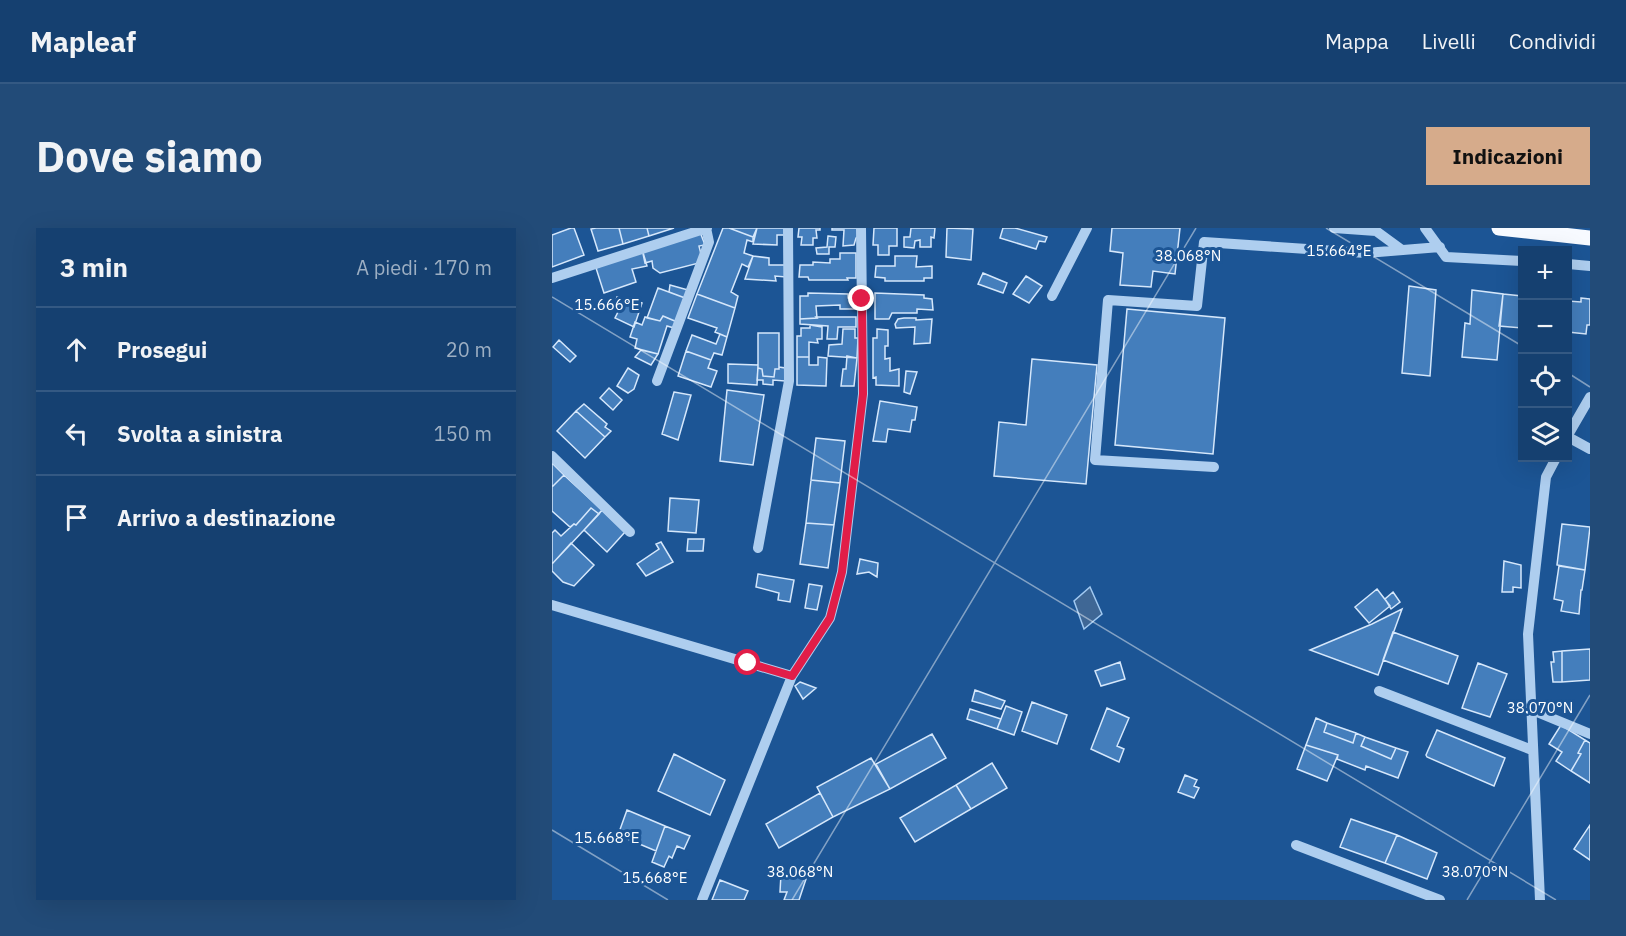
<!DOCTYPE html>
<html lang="it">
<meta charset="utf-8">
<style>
body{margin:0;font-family:"IBM Plex Sans",sans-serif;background:#224b78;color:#f1f3f6}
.controls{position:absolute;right:18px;top:18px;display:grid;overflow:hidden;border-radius:0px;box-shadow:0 6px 24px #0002}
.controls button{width:54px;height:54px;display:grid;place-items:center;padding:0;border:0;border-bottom:2px solid #345983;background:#154070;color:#f1f3f6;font:30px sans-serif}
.stop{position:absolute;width:18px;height:18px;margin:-14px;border:4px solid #e11d48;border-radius:50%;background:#fff}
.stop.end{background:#e11d48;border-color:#fff;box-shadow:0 2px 6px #0008}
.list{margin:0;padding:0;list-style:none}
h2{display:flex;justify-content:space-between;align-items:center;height:78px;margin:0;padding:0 24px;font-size:26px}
h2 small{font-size:20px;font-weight:400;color:#9dafc3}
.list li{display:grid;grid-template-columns:39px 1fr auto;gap:18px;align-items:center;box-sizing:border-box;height:84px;padding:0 24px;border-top:2px solid #345983}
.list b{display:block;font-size:22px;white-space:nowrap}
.list em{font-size:20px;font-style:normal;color:#9dafc3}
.icon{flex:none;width:33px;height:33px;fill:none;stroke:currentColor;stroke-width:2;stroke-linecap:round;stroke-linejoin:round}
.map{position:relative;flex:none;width:1038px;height:672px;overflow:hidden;border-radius:0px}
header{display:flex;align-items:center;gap:36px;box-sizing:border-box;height:84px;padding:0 30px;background:#154070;border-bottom:2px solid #345983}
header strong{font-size:28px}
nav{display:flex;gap:33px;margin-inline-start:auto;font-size:21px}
.intro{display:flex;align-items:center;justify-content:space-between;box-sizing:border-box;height:144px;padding:0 36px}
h1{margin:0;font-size:42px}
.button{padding:15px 27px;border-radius:0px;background:#d6ab8b;color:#111;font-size:21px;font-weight:700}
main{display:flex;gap:36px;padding:0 36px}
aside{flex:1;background:#154070;border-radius:0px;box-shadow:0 6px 24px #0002}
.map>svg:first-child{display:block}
.water{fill:#3f6795;stroke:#a1c9f1;stroke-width:1.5}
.building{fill:#447ebc;stroke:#d5e7fb;stroke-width:1.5}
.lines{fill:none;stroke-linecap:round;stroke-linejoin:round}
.minor{stroke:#aeceef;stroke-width:10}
.major{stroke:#f7faff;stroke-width:15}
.route{stroke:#e11d48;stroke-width:8}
.ticks{fill:none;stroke:#fff;stroke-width:1.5;stroke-opacity:0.45}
.ticks-label{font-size:15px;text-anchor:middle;fill:#fff;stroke:#1c5595;stroke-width:6;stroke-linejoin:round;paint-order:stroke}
</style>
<header>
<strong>Mapleaf</strong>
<nav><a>Mappa</a><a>Livelli</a><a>Condividi</a></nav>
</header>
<div class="intro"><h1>Dove siamo</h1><a class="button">Indicazioni</a></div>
<main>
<aside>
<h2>3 min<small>A piedi · 170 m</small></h2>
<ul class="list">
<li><svg class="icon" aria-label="ahead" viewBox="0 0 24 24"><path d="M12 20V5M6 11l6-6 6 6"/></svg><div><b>Prosegui</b></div><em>20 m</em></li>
<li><svg class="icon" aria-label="left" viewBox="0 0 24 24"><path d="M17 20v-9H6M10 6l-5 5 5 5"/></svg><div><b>Svolta a sinistra</b></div><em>150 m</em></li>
<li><svg class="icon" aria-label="arrive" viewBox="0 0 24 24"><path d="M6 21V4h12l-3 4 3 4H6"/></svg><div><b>Arrivo a destinazione</b></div></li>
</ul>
</aside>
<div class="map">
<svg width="1038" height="672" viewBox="0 0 1038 672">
<rect width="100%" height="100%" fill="#1c5595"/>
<path class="water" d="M538,359L550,386L532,401L522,373Z"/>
<path class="building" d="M19,0H22L32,27L0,39V7Z
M44,0H67L71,16L46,23L39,1Z
M67,0H95L97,8L71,16Z
M95,0H122L97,8Z
M171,0H177L201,9V14L195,12L192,25L201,28L196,39L190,36L179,64L186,68L183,80L145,66Z
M177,0H205L201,9Z
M205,0H234V7H225V17L201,16Z
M247,0H268V2H264L265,10H261V17H249L250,9H246Z
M280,0H306V9L304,10L302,17L291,18L292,2H280Z
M322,0H345V18H337V27H326V17H321Z
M359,0H383L382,10L379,9V19H368V12L363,13L362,20L352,19V9H358Z
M395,0L421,1L419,32L394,29Z
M451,0H463L495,9L493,14L487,13L484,21L448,10Z
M560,0H628L623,46L601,43L599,59L568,57L571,25L558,23Z
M148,4L153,17L147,18L149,26L147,35L108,45L101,40L100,33L93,35L90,21Z
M276,8L284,9L283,19H277V26H265L264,20L275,19Z
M90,21L95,38L80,41L84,54L52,65L44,40Z
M288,25H304V50H295L296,52H257L256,49H247L248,37H261V34L278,35V31H288Z
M201,28L217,30V37H233L234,49L223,48L224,53L193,51Z
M343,28H365L364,39L380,38V50H372V53H333V50L323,49L324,38H343Z
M431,45L455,55L451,65L426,56Z
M474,48L490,58L477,75L461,66Z
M118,57L136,62L133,70L117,64Z
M857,58L884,62L878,148L850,145Z
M106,60L133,70L125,94L111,88L108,93L95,90Z
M920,62L951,66L945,132L910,129L913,95L918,96Z
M256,65L296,66V70L304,69V81H288V77L264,78L265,90L248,91V68H256Z
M323,65L372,67V70L380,71L381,82L365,81V85H340L337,91H323Z
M145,66L183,80L175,109L163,104L165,100L136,90Z
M951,66L970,68V100L947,98Z
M65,69L75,73L76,70L90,75L82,99L63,90L69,78L63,76Z
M1029,70L1038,71V97H1035L1034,106L1016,104V73L1029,74Z
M575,81L673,90L661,226L563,217Z
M111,88L125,94L122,100L115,98L106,126L83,120L85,111L78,109L83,94L90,97L93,89L108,93Z
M264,89H304V99H286L285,111H275L276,98L248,96V91L265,90Z
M352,90H364V92L380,91L378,115L362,116L363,99L344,100L343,96L346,91Z
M258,97L270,99V111H265L266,115L257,114V129H245V108H249V100H258Z
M291,101H303V110H306L305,130L276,128L277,117L290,116Z
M325,101L336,102V118H333V131L338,130V143L347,141V158L324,157V149L321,150V110H325Z
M206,105H227V141H223L222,149L211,148L210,141L206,140Z
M168,106L175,109L170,127L162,125L159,132L134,123L140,107L164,116Z
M7,112L24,128L18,134L1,119Z
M89,122L106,126L99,137L83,129Z
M134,123L159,132L156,140L165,143L159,159L126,148Z
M295,128L305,130L302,158H289L291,141H294Z
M245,129H257V137H266V129L275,130L274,158L245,157Z
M480,131L545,137L534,256L442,248L447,194L474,197Z
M176,136L206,137L205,157L176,155Z
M227,139L233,140V153L221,152V157L211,156V152H205L206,140L210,141L211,148L222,149L223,141H227Z
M76,140L87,147L82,161L76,165L65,158Z
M354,143L365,144L358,166L352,164Z
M57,160L70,172L61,182L48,170Z
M175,162L212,167L201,237L168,233Z
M122,164L139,167L126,212L110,206Z
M328,173L365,179L363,192H360L358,204L336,201L334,214L321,213Z
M32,176L55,196L53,199L59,203L53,209L24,183Z
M24,183L53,209L33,230L5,203Z
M264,210L293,213L288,255L259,252Z
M0,235L12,247L0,259Z
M12,247L50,282L47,286L39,280L24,297L22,296L18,299L0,283V259Z
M259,252L288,255L282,297L254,295Z
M118,270L147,272L144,305L116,303Z
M39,280L47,286L0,336V305L3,302L9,308L22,296L24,297Z
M50,282L73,304L55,324L32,302Z
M254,295L282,297L276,340L248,336Z
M1010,296L1038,299L1033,342L1005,337Z
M136,311H152L151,323H135Z
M109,314L121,334L94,348L85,336L107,321L104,316Z
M19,315L42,337L22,358L11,354L0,343V336Z
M308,331L326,335L325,349L317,344L305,346Z
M952,333L969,337V360L961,359V364H950Z
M1007,338L1033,342L1030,362H1029L1027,386L1009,383L1011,373L1002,371Z
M206,346L242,352L238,374L226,372L227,365L204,359Z
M257,356L270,358L265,382L253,380Z
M825,361L838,378L817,395L803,379Z
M841,364L848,374L839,381L833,371Z
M850,381L826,447L758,422L820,396Z
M841,404L906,428L896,456L831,432Z
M1038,421V452L1010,454V423Z
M1010,423V454H1001L999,434H1002L1001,424Z
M568,434L573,451L549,458L543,443Z
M926,435L955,446L938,489L910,480Z
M248,454L264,460L251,471L243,458Z
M423,462L453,473L449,481L420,473Z
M480,474L515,487L505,516L470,503Z
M454,478L470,484L462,507L445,501Z
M555,480L577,490L565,518L572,521L567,534L539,521Z
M418,481L449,491L445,501L415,491Z
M764,490L775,495L772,504L801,515L804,505L813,509L809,518L839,531L844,520L856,524L846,550L814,538L813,542L785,531L786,527L754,517Z
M775,495L804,505L801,515L772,504Z
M1009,497L1033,512L1026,525L1029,526L1019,543L1004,533L1010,524L997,516Z
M885,502L953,530L942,558L875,529L874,527Z
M380,506L394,530L338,561L324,536Z
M813,509L844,520L839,531L809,518Z
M1033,512L1038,515V555L1019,543L1029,526L1026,525Z
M754,517L786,527L775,553L745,541Z
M122,526L173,552L158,587L106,563Z
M319,530L338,561L281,589L265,559Z
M440,535L455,560L419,581L404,557Z
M633,547L645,552L642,558L647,560L642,570L626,564Z
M404,557L419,581L363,614L348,590Z
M268,565L281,589L227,620L214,596Z
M75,582L113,598L104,623L66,607Z
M799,591L845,607L833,635L788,619Z
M1038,597V632L1022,621Z
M113,598L138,608L132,621L125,618L120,630L117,628L112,639L100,634Z
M845,607L885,625L875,651L833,635Z
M257,642L247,672H232L235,664H228L229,646L236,647Z
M168,652L196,663L192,672H160Z"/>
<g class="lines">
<path class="minor" d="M782,0L824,3L850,22
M873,0L894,29L970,33
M1016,36L1038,38
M0,50L155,0
M500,68L535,0
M105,153L157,14L154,0
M1016,207L1038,169
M1016,209L1038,221
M0,228L78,304
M662,239L543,232L556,72L645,78L652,14L814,25L888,19
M206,320L237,153L236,0
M0,377L240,448L150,672
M240,448L278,390L290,344L311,166L309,0
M827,463L980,522
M980,482L1038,506
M744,617L888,672
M988,672L976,406L994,249L1004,230"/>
<path class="major" d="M947,0L1038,10"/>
</g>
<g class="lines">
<path class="route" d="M196,435L240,448L278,390L290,344L311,166L310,71"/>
</g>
<path class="ticks" d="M774,0L970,118M0,69L1004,672M1016,145L1038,159M0,602L116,672M240,672L644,0M915,672L1038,467"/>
<g class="ticks-label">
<text x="787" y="28">15.664°E</text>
<text x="636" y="33">38.068°N</text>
<text x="55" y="82">15.666°E</text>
<text x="988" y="485">38.070°N</text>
<text x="55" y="615">15.668°E</text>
<text x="248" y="649">38.068°N</text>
<text x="923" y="649">38.070°N</text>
<text x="103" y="655">15.668°E</text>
</g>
</svg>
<div class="controls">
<button>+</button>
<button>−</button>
<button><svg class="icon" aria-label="locate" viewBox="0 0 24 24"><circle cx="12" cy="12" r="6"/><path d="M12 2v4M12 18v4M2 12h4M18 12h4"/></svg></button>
<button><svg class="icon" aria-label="layers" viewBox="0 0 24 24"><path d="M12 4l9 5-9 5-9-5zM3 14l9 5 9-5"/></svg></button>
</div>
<div class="stop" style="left:196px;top:435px"></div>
<div class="stop end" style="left:310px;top:71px"></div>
</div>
</main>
